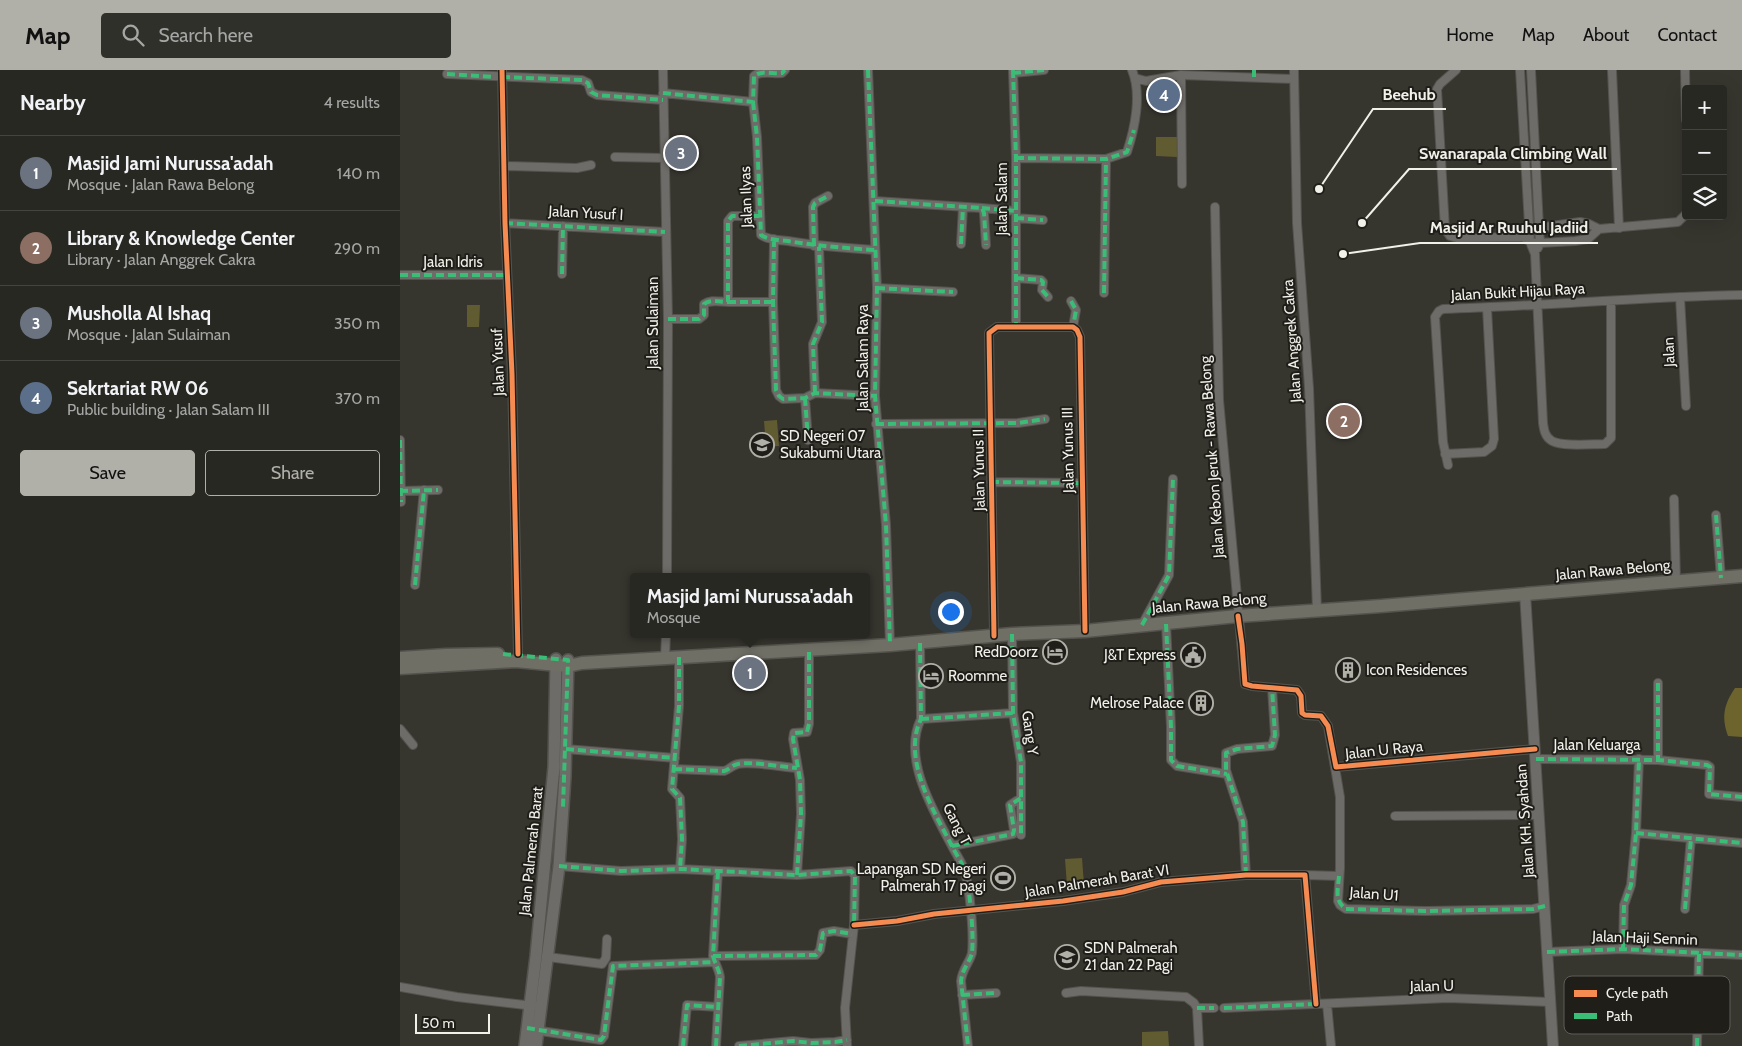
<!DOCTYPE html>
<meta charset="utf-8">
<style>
body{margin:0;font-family:Cabin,sans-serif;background:#30302a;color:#f1f3f6}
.controls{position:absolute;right:15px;top:15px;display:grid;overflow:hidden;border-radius:5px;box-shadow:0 5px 20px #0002}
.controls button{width:45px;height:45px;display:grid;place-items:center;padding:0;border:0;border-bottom:1px solid #444440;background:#282822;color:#f1f3f6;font:25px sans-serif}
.scale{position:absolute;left:15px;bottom:12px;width:75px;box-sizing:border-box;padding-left:5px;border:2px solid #f1f0e9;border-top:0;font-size:14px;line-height:18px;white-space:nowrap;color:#f1f0e9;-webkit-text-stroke:4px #1f1e19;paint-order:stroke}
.you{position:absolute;left:550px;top:541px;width:18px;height:18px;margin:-12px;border:4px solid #fff;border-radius:50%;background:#1a73e8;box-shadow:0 0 0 8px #1a73e833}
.badge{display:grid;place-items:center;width:32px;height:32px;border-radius:50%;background:#b0afa8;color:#fff;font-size:16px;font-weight:700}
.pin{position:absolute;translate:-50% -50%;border:2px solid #fff;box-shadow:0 1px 5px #0006}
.popup{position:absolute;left:230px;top:503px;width:240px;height:65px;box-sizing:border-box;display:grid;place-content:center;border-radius:5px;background:#282822;filter:drop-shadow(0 1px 4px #0005);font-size:16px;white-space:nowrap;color:#a5a6a5}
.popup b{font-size:19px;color:#f1f3f6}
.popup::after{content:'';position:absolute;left:50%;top:100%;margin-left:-10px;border:10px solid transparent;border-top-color:#282822}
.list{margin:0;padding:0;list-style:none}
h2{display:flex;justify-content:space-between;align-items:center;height:65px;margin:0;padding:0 20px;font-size:21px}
h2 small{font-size:16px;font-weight:400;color:#a5a6a5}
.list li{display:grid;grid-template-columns:32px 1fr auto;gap:15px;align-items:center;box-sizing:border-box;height:75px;padding:0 20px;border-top:1px solid #444440}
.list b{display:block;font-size:19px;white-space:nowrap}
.list p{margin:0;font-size:16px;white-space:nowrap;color:#a5a6a5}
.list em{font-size:16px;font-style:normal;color:#a5a6a5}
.actions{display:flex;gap:10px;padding:15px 20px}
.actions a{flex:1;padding:11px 0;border:1px solid #b0afa8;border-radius:5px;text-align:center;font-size:18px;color:#b0afa8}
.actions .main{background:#b0afa8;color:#111}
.icon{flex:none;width:28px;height:28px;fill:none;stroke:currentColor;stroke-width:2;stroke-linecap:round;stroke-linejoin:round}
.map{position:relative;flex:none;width:1342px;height:976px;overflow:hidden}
header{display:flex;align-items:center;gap:30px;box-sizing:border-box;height:70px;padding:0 25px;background:#b0afa8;color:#111}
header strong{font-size:24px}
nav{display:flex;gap:28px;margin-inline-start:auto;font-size:18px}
.search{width:350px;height:45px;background:#30302a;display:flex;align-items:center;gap:12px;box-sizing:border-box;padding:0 18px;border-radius:5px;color:#a5a6a5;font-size:19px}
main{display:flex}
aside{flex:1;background:#282822}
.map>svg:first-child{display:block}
.green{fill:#615b31}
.forest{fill:#6c642c}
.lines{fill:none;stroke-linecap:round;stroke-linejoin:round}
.minor-casing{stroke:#54534d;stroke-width:10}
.tertiary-casing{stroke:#54534d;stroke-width:12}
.secondary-casing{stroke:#54534d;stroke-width:14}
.primary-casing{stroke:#54534d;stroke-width:15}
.minor{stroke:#6d6c68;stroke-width:8}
.tertiary{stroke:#6d6c68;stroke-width:10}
.secondary{stroke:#6d6c68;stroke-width:11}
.primary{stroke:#706f66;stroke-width:12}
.quiet{stroke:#3abd76;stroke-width:4;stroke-dasharray:8 4;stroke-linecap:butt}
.cycleway-casing{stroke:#1f1e19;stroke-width:8}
.cycleway{stroke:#f68b52;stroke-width:5}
.labels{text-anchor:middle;stroke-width:4;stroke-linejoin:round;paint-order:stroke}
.street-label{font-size:15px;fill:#f1f0e9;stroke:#1f1e19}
.poi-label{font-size:15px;fill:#f1f0e9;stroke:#1f1e19;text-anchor:start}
.key{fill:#1f1e19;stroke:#5e5d57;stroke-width:1}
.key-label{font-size:14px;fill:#f1f0e9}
.leader{fill:none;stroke:#f1f0e9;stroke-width:2}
.callout-dot{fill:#f1f0e9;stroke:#1f1e19;stroke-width:2}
.callout-label{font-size:16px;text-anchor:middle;font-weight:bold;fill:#f1f0e9;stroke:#1f1e19;stroke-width:4;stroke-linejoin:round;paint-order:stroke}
</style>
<header>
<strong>Map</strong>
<div class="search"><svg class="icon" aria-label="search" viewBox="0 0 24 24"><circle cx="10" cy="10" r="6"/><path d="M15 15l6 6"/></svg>Search here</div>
<nav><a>Home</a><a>Map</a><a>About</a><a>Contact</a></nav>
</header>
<main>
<aside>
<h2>Nearby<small>4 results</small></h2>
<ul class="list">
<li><span class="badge" style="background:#6b7280">1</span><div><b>Masjid Jami Nurussa'adah</b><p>Mosque · Jalan Rawa Belong</p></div><em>140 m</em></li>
<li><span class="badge" style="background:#8d6e63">2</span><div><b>Library &amp; Knowledge Center</b><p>Library · Jalan Anggrek Cakra</p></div><em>290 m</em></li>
<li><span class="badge" style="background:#6b7280">3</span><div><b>Musholla Al Ishaq</b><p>Mosque · Jalan Sulaiman</p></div><em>350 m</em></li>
<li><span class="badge" style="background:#5c6f8a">4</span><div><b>Sekrtariat RW 06</b><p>Public building · Jalan Salam III</p></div><em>370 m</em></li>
</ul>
<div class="actions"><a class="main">Save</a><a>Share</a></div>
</aside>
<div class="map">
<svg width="1342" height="976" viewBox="0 0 1342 976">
<rect width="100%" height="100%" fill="#36352e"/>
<path class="green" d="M756,67H777V87L756,86Z
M67,235H80L79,257H67Z
M377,350L379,376L366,377L364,351Z
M682,788L684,815L667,816L665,789Z
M610,797L612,816L596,818L594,799Z
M768,961L769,976H742V962Z"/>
<path class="forest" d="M1335,618H1342V667L1328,666C1321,647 1324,634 1335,618Z"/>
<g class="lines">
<defs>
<path id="minor" d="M102,0L105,153L112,304L118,584
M263,0L268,249L267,507
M468,0L477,218L475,326L486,455L490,575
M613,0L616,88V257
M894,0L897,153L909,318L917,540
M1056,0L1040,14L1037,19L1045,159L1050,166L1057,168L1123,167L1130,172L1140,173L1175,171L1188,169L1199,159
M1120,0L1130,172L1135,184L1143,353C1144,360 1145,367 1152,371C1163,377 1192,374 1205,374L1211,368V231
M1131,0L1139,157L1140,173L1138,178
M1212,0L1219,158
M1285,0L1286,50
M613,3L644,0
M47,4L182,10L188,13L191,22L197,25L263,30
M781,5L782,114
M735,8L746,11L781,5L894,9
M263,23L353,32L354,6C361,0 373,4 382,3L385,0
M353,32L357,67L361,165C368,170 379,170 388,171C417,176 445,178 475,180
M215,87L264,88
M616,88L706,89L727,82C735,58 742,24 732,0
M104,96L177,98L191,95
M475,131L582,138L584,143L586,175
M815,137L819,330L845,614L852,616L897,620L901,626L902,643L905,645L921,646L928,656L940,727V798L938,831L940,835L946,839L1025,841L1133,839L1145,836
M582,138L616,141
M616,148L643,150
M105,153L265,162
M1137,158L1180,152L1189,154L1199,159L1278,152L1286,144
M374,169L373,232L376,320L379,326L383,329L405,328L415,323L475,326
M561,174L563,137
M414,176L413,137L415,133L428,126
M162,204L163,156
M0,205H107
M616,208L641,210L643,212L642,220L648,227
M477,218L553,222
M704,223L706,89
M1280,227L1286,336
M671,231L676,240L673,257
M328,232H373
M268,249H299L304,245V234C311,229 319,232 328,232V151L332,146H360
M415,323L413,274L422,252L419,177
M405,328L408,370
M476,354L618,353L645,349
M0,370L1,432
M1045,384L1084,382L1092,376L1094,369L1087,238
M1048,395L1043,372L1035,247L1039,241L1043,239C1143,236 1242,227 1342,225
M591,412L681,413
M0,421L38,420
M1274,429L1276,511
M1316,445L1321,508
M15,515L24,420
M766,554L771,657V690L777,696L827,704
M742,555L769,505L773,409
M612,564L613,643L621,692V765
M594,566L589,263L597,257H673L677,260L680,267L685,561
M520,573L521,649C501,689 535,743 553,778C557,786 563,794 565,802C570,820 574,864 572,883C570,892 562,899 561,911L568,976
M279,587V636L272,719L280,728L282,769L280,799
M265,588L266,564
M1258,613V690
M521,649L613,643
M0,659L13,675
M166,679L275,688
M1136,689L1258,690L1307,695L1310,697L1309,724L1342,727
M936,697L1135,679
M274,699L324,701C329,700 332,695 338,694C349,691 383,697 397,698
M995,746L1138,745
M1236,763L1342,773
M552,776L613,764L614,760L610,735L621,728
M159,796L221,801L280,799L397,805L451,801L455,806L454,855L445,938L447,976
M397,805L401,744L400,710L393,669L394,663L407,662L409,654V580
M846,805L843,752L826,700V683L837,679L872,676L875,665L872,618
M905,805L939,806
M1285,839L1291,768
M454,855L497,851L534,844L663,831L723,822L761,812L846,805H905L916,934
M1223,879L1224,835L1231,815L1236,763L1239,689
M1147,882L1223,879L1342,885
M313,886L416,885L420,880L423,863L434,861L452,864
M148,887L202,894L206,888L207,869
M0,917L57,927L134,936
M666,923L681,921L786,927L794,933L797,938L799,976
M562,925L596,923
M927,934L931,976
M797,938H814
M824,938L1048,928L1150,932
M134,960L201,970L204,966L213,896L315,892
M283,976L287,935L318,937
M316,976L320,907C319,899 315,894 313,886L318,801
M339,976L393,971L411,973L435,972L447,970
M1297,976L1299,884"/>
<path id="tertiary" d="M1125,523L1153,976"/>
<path id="secondary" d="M125,976L136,886L154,697L156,589
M136,976L159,796L165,707L168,590"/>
<path id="primary" d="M0,588L46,585L98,584
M0,598L116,591L168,596L182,593L490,575L612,564L685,561L838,546L981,536L1342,506"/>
</defs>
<use href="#minor" class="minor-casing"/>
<use href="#tertiary" class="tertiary-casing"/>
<use href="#secondary" class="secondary-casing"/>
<use href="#primary" class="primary-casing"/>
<use href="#minor" class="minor"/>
<use href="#tertiary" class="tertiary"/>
<use href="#secondary" class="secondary"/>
<use href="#primary" class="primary"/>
<path class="quiet" d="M468,0L477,218L475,326L486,455L490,575
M613,0L616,88V257
M854,0V7
M613,3L644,0
M47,4L94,7
M102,7L182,10L188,13L191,22L197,25L263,30
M263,23L353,32L354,6C361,0 373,4 382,3L385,0
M353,32L357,67L361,165C368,170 379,170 388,171C417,176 445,178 475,180
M616,88L706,89L727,82L734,60
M475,131L582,138L584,143L586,175
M582,138L616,141
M616,148L643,150
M105,153L265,162
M374,169L373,232L376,320L379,326L383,329L405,328L415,323L475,326
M561,174L563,137
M414,176L413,137L415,133L428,126
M162,204L163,156
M0,205H107
M616,208L641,210L643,212L642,220L648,227
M477,218L553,222
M704,223L706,89
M671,231L676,240L673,257
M328,232H373
M268,249H299L304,245V234C311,229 319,232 328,232V151L332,146H360
M415,323L413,274L422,252L419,177
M405,328L408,370
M476,354L618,353L645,349
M0,370L1,432
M591,412L681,413
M0,421L38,420
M1316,445L1321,508
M15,515L24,420
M766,554L771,657V690L777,696L827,704
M742,555L769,505L773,409
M612,564L613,643L621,692V765
M520,573L521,649C501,689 535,743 553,778C557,786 563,794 565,802C570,820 574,864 572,883C570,892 562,899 561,911L568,976
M103,584L168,590L163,737
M279,587V636L272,719L280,728L282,769L280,799
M1258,613V690
M521,649L613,643
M166,679L275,688
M1136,689L1258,690L1307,695L1310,697L1309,724L1342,727
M274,699L324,701C329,700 332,695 338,694C349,691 383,697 397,698
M1236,763L1342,773
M552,776L613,764L614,760L610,735L621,728
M159,796L221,801L280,799L397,805L451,801L455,806L454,855
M397,805L401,744L400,710L393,669L394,663L407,662L409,654V580
M846,805L843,752L826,700V683L837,679L872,676L875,665L872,618
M939,806C938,820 934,831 946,839L1025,841L1133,839L1145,836
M1285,839L1291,768
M1223,879L1224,835L1231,815L1236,763L1239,689
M1147,882L1223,879L1342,885
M313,886L416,885L420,880L423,863L434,861L452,864
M562,925L596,923
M797,938H814
M824,938L916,934
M127,958L201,970L204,966L213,896L315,892
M283,976L287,935L318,937
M316,976L320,907C319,899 315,894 313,886L318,801
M339,976L393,971L411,973L435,972L447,970
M1297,976L1299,884"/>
<defs>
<path id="cycleway" d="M102,0L105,153L112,304L118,584
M838,546L842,574L845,614L852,616L897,620L901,626L902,643L905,645L921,646L928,656L936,697L1135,679
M594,566L589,263L597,257H673L677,260L680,267L685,561
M454,855L497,851L534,844L663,831L723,822L761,812L846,805H905L916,934"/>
</defs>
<use href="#cycleway" class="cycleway-casing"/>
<use href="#cycleway" class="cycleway"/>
</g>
<defs>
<symbol id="school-ring" viewBox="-11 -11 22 22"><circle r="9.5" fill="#1f1e19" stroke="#b0afa8" stroke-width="1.5"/><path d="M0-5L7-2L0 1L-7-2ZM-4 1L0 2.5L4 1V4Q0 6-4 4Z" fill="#b0afa8"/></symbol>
<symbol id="hotel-ring" viewBox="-11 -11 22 22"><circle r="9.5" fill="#1f1e19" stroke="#b0afa8" stroke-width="1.5"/><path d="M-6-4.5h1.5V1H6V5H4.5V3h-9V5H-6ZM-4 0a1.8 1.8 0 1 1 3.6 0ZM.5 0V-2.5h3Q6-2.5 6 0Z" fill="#b0afa8"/></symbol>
<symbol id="civic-ring" viewBox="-11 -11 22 22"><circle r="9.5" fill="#1f1e19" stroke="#b0afa8" stroke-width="1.5"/><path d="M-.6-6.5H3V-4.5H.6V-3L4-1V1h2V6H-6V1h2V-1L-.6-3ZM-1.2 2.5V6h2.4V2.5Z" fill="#b0afa8"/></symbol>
<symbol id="building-ring" viewBox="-11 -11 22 22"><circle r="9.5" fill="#1f1e19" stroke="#b0afa8" stroke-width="1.5"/><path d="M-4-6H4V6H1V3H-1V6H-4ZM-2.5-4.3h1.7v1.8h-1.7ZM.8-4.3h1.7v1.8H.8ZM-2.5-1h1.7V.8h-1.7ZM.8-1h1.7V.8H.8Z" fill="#b0afa8"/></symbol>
<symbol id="stadium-ring" viewBox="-11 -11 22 22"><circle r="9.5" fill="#1f1e19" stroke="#b0afa8" stroke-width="1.5"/><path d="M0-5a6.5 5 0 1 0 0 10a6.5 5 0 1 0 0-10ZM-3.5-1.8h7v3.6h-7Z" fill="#b0afa8"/></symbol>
</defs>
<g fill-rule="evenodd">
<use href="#school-ring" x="348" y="361" width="28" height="28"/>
<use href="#hotel-ring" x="641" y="568" width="28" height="28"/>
<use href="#civic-ring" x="779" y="571" width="28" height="28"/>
<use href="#building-ring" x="934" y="586" width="28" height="28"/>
<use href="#hotel-ring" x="517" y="592" width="28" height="28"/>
<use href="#building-ring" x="787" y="619" width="28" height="28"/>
<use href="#stadium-ring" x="589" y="794" width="28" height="28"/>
<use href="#school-ring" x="653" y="873" width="28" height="28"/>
</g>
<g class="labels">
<g class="street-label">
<text transform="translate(346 127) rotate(-92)" y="5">Jalan Ilyas</text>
<text transform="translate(602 129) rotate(-90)" y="5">Jalan Salam</text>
<text transform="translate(186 143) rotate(3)" y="5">Jalan Yusuf I</text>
<text x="53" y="197">Jalan Idris</text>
<text transform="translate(1118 222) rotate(-3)" y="5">Jalan Bukit Hijau Raya</text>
<text transform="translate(253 253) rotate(-90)" y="5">Jalan Sulaiman</text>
<text transform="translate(892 271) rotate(-94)" y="5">Jalan Anggrek Cakra</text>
<text transform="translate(1269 282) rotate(-93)" y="5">Jalan</text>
<text transform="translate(463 288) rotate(-90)" y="5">Jalan Salam Raya</text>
<text transform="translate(98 292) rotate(-92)" y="5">Jalan Yusuf</text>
<text transform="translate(668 380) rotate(-91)" y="5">Jalan Yunus III</text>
<text transform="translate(812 387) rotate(-94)" y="5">Jalan Kebon Jeruk - Rawa Belong</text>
<text transform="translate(579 400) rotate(-91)" y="5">Jalan Yunus II</text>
<text transform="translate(1213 500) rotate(-5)" y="5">Jalan Rawa Belong</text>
<text transform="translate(809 533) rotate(-5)" y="5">Jalan Rawa Belong</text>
<text transform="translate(630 663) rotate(82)" y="5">Gang Y</text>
<text x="1197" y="680">Jalan Keluarga</text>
<text transform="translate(984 680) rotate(-6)" y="5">Jalan U Raya</text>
<text transform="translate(1125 751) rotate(-94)" y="5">Jalan KH. Syahdan</text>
<text transform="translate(557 754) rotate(63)" y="5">Gang T</text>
<text transform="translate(131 781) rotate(-84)" y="5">Jalan Palmerah Barat</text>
<text transform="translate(697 811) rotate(-9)" y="5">Jalan Palmerah Barat VI</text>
<text transform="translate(974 824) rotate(4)" y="5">Jalan U1</text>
<text transform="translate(1245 868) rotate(2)" y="5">Jalan Haji Sennin</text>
<text transform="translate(1032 916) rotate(-1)" y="5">Jalan U</text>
</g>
<g class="poi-label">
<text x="380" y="371">SD Negeri 07<tspan x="380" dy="17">Sukabumi Utara</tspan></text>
<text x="638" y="587" text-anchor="end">RedDoorz</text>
<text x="776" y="590" text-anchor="end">J&amp;T Express</text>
<text x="966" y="605">Icon Residences</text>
<text x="548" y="611">Roomme</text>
<text x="784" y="638" text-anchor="end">Melrose Palace</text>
<text x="586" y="804" text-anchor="end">Lapangan SD Negeri<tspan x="586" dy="17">Palmerah 17 pagi</tspan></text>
<text x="684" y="883">SDN Palmerah<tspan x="684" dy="17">21 dan 22 Pagi</tspan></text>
</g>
</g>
<rect x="1164" y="906" width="166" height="58" rx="8" class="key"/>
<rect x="1174" y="920" width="23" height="7" fill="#f68b52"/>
<rect x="1174" y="943" width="23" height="6" fill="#3abd76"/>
<g class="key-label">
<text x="1206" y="928">Cycle path</text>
<text x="1206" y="951">Path</text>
</g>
<path class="leader" d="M919 119L973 39H1046M962 153L1009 99H1217M943 184L1020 173H1198"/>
<g class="callout-dot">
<circle cx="919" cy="119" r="5"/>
<circle cx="962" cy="153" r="5"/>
<circle cx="943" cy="184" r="5"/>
</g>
<g class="callout-label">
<text x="1009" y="30">Beehub</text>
<text x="1113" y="89">Swanarapala Climbing Wall</text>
<text x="1109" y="163">Masjid Ar Ruuhul Jadiid</text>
</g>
</svg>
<div class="controls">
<button>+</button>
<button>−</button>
<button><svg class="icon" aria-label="layers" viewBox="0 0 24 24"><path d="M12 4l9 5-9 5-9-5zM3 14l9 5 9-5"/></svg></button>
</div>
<div class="scale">50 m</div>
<div class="you"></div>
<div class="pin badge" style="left:350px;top:603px;background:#6b7280">1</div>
<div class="popup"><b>Masjid Jami Nurussa'adah</b>Mosque</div>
<div class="pin badge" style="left:944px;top:351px;background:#8d6e63">2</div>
<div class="pin badge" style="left:281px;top:83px;background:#6b7280">3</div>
<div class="pin badge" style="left:764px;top:25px;background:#5c6f8a">4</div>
</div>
</main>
